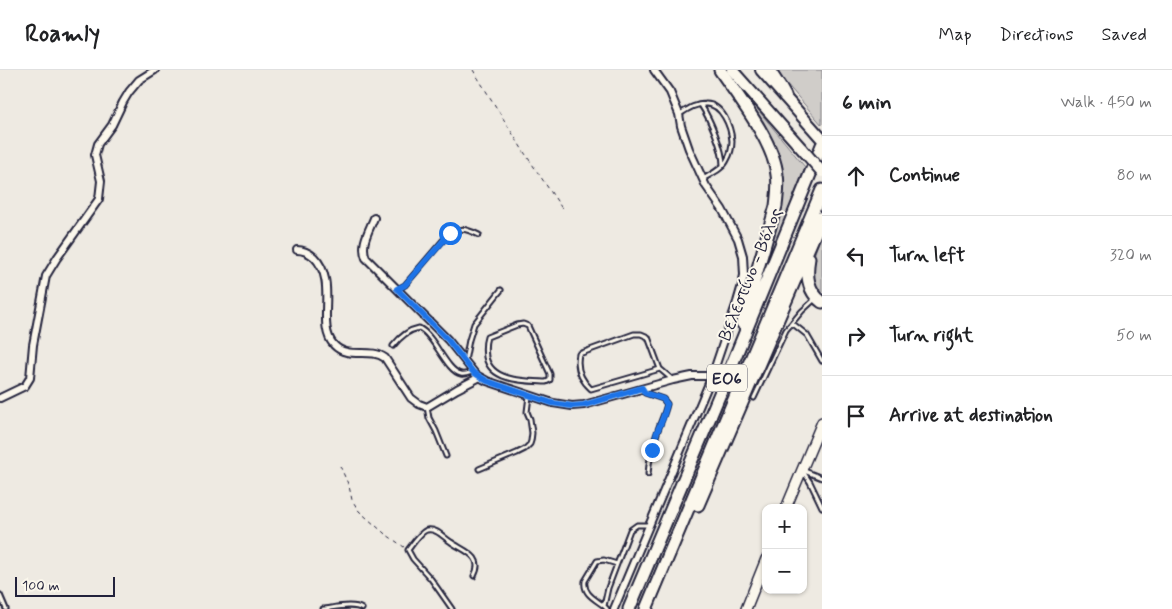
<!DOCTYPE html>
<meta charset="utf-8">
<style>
body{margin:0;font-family:Mynerve,sans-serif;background:#f6f6f6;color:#202124}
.controls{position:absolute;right:15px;bottom:15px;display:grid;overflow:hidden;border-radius:10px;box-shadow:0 1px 4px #0004}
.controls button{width:45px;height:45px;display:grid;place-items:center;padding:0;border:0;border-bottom:1px solid #e0e0e0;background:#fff;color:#202124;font:25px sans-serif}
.scale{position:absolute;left:15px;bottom:12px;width:100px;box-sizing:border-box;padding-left:5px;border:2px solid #22223b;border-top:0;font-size:14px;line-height:18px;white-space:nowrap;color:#22223b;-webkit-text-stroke:4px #fbf7ec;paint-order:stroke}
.stop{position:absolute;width:15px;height:15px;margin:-11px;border:4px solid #1a73e8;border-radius:50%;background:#fff}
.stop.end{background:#1a73e8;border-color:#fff;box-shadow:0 1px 5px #0008}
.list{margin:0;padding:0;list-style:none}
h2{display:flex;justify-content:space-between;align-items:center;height:65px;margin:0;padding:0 20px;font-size:21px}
h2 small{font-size:16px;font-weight:400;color:#757577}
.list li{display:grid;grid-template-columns:32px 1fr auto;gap:15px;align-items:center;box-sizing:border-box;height:80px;padding:0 20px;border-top:1px solid #e0e0e0}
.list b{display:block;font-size:19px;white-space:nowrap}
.list em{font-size:16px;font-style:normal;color:#757577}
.icon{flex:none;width:28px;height:28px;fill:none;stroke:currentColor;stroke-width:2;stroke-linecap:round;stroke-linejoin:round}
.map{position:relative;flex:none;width:822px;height:539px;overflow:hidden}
header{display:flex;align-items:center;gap:30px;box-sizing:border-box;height:70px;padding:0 25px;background:#fff;border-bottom:1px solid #e0e0e0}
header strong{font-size:24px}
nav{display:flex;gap:28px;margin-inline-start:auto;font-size:18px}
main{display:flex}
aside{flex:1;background:#fff}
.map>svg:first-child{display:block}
.green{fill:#d0cdc9;stroke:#797882}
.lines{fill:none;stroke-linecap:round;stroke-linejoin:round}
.lane-casing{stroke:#22223b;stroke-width:7}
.street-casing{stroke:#22223b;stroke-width:10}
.secondary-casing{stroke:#22223b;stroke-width:12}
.primary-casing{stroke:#22223b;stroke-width:14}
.highway-casing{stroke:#22223b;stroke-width:15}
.path{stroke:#22223b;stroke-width:1;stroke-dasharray:4 4;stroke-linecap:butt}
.lane{stroke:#fbf7ec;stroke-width:3}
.street{stroke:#fbf7ec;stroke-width:6}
.secondary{stroke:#fbf7ec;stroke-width:9}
.primary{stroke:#fbf7ec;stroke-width:10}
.highway{stroke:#fbf7ec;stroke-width:11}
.primary-bridge-casing{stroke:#22223b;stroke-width:14;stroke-linecap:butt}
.primary-bridge{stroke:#fbf7ec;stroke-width:10}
.route{stroke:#1a73e8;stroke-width:6}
.labels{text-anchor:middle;stroke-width:4;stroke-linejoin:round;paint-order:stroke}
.shield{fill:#fbf7ec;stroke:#636270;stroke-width:1}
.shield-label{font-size:16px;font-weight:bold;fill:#22223b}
.street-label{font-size:18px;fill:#22223b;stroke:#fbf7ec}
</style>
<header>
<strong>Roamly</strong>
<nav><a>Map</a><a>Directions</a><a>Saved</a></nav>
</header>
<main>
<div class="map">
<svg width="822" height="539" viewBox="0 0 822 539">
<rect width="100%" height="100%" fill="#eeeae2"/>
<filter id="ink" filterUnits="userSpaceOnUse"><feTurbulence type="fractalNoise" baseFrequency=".02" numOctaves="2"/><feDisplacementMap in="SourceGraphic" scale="10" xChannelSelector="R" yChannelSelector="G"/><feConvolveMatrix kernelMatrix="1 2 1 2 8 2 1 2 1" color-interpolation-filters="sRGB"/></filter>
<g filter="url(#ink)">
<path class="green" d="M775,0H822V55L780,6Z
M735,12L805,97L753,231L781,116Z
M822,164V226C807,203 812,188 822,164Z"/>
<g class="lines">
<defs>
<path id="lane" d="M701,35C710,49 723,79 723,95
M680,44C688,39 695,34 705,34C722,33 731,57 732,71C732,77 730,85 727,90C723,99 711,104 703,109
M398,219L405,215L445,168C459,156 464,158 479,165
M792,253L807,265L822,291
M523,254L528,256L550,304V310L546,312C526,311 491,312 486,287C485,280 485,273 487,267L517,255Z
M634,264H641L648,267L660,299L591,319C580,309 576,298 579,284Z
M393,276C400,267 408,260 419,258C435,266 446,301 461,304C465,305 469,303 472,302
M465,291L469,270L474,254L501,220
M660,299L673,310
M642,319L645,323L663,329L667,334C665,343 661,351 658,360C653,374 649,389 648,404
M754,328L786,260L802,241L814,230
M427,337L429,348L436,361L446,386
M479,399L517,383L525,379L530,374L531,371L532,363L530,349L527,342L529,326
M802,400L822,408
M804,403L810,412L822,437
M0,525L6,539
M604,536C595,529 583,524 585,511L597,491L604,490L617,494
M323,539C334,538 353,533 362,539
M452,539L431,509L413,489L408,480C412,475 421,461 427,460C437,458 444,468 451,472C464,481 485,486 474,506
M607,539L604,536L608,518L630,460L637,455H648"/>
<path id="street" d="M374,148C369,161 360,174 366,188L448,270L476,305L487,311L553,333L572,336L584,335L673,310L692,306H712
M297,180C304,180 308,182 314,187C339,212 315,255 334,275C348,290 370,277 385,288L411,328L419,334L427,337L457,319L480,307
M0,328L25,316L30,308L33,275L46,206L57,188L99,129L101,111L95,85L98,74L112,55L123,32L129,22L139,10L155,0
M614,539L712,306L737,232L742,215L744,205L743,186L738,169L722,139L706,116L689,79L681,56L679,44L670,22L654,0"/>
<path id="secondary" d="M786,438L822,352
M746,539L766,489"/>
<path id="primary" d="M732,0L802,79
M761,0L822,69"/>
<path id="highway" d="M720,0C739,28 774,72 777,105C779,115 777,126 776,136L742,253
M769,0L780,17L785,26
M809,188C806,205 807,221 822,232
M698,435L822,147
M629,539L724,314L822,75
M646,539L822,120"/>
</defs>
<use href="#lane" class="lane-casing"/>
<use href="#street" class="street-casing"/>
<use href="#secondary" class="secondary-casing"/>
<use href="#primary" class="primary-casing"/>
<use href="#highway" class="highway-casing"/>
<path class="path" d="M473,0L524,82L563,140
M340,396L349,416L352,430L359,441L384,463L404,477"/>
<use href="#lane" class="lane"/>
<use href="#street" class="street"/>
<use href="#secondary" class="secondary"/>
<use href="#primary" class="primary"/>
<use href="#highway" class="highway"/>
<defs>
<path id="primary-bridge" d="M802,79L822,102"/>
</defs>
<use href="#primary-bridge" class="primary-bridge-casing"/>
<use href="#primary-bridge" class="primary-bridge"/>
</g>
</g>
<g class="lines" filter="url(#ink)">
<path class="route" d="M450,163L405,215L397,219L448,270L473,302L487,311L552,333L572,336L584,335L642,318L645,323L663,329L667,334L663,348L657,362L652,380"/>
</g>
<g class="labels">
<rect class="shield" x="707" y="294.5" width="40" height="27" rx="4"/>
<g class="shield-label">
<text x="727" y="314">ΕΟ6</text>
</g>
<g class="street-label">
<text transform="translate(750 204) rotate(-68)" y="6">Βελεστίνο - Βόλος</text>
</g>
</g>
</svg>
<div class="controls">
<button>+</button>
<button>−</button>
</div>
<div class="scale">100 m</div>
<div class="stop" style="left:450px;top:163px"></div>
<div class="stop end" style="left:652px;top:380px"></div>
</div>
<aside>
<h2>6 min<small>Walk · 450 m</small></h2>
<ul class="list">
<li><svg class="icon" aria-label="ahead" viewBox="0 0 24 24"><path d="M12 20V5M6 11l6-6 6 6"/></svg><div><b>Continue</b></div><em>80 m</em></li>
<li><svg class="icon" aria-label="left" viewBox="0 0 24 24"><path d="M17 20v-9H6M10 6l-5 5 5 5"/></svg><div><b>Turn left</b></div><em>320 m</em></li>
<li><svg class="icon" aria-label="right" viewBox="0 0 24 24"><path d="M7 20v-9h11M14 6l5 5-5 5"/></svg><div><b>Turn right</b></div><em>50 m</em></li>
<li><svg class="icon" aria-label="arrive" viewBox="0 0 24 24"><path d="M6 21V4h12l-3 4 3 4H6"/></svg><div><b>Arrive at destination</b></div></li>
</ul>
</aside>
</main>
